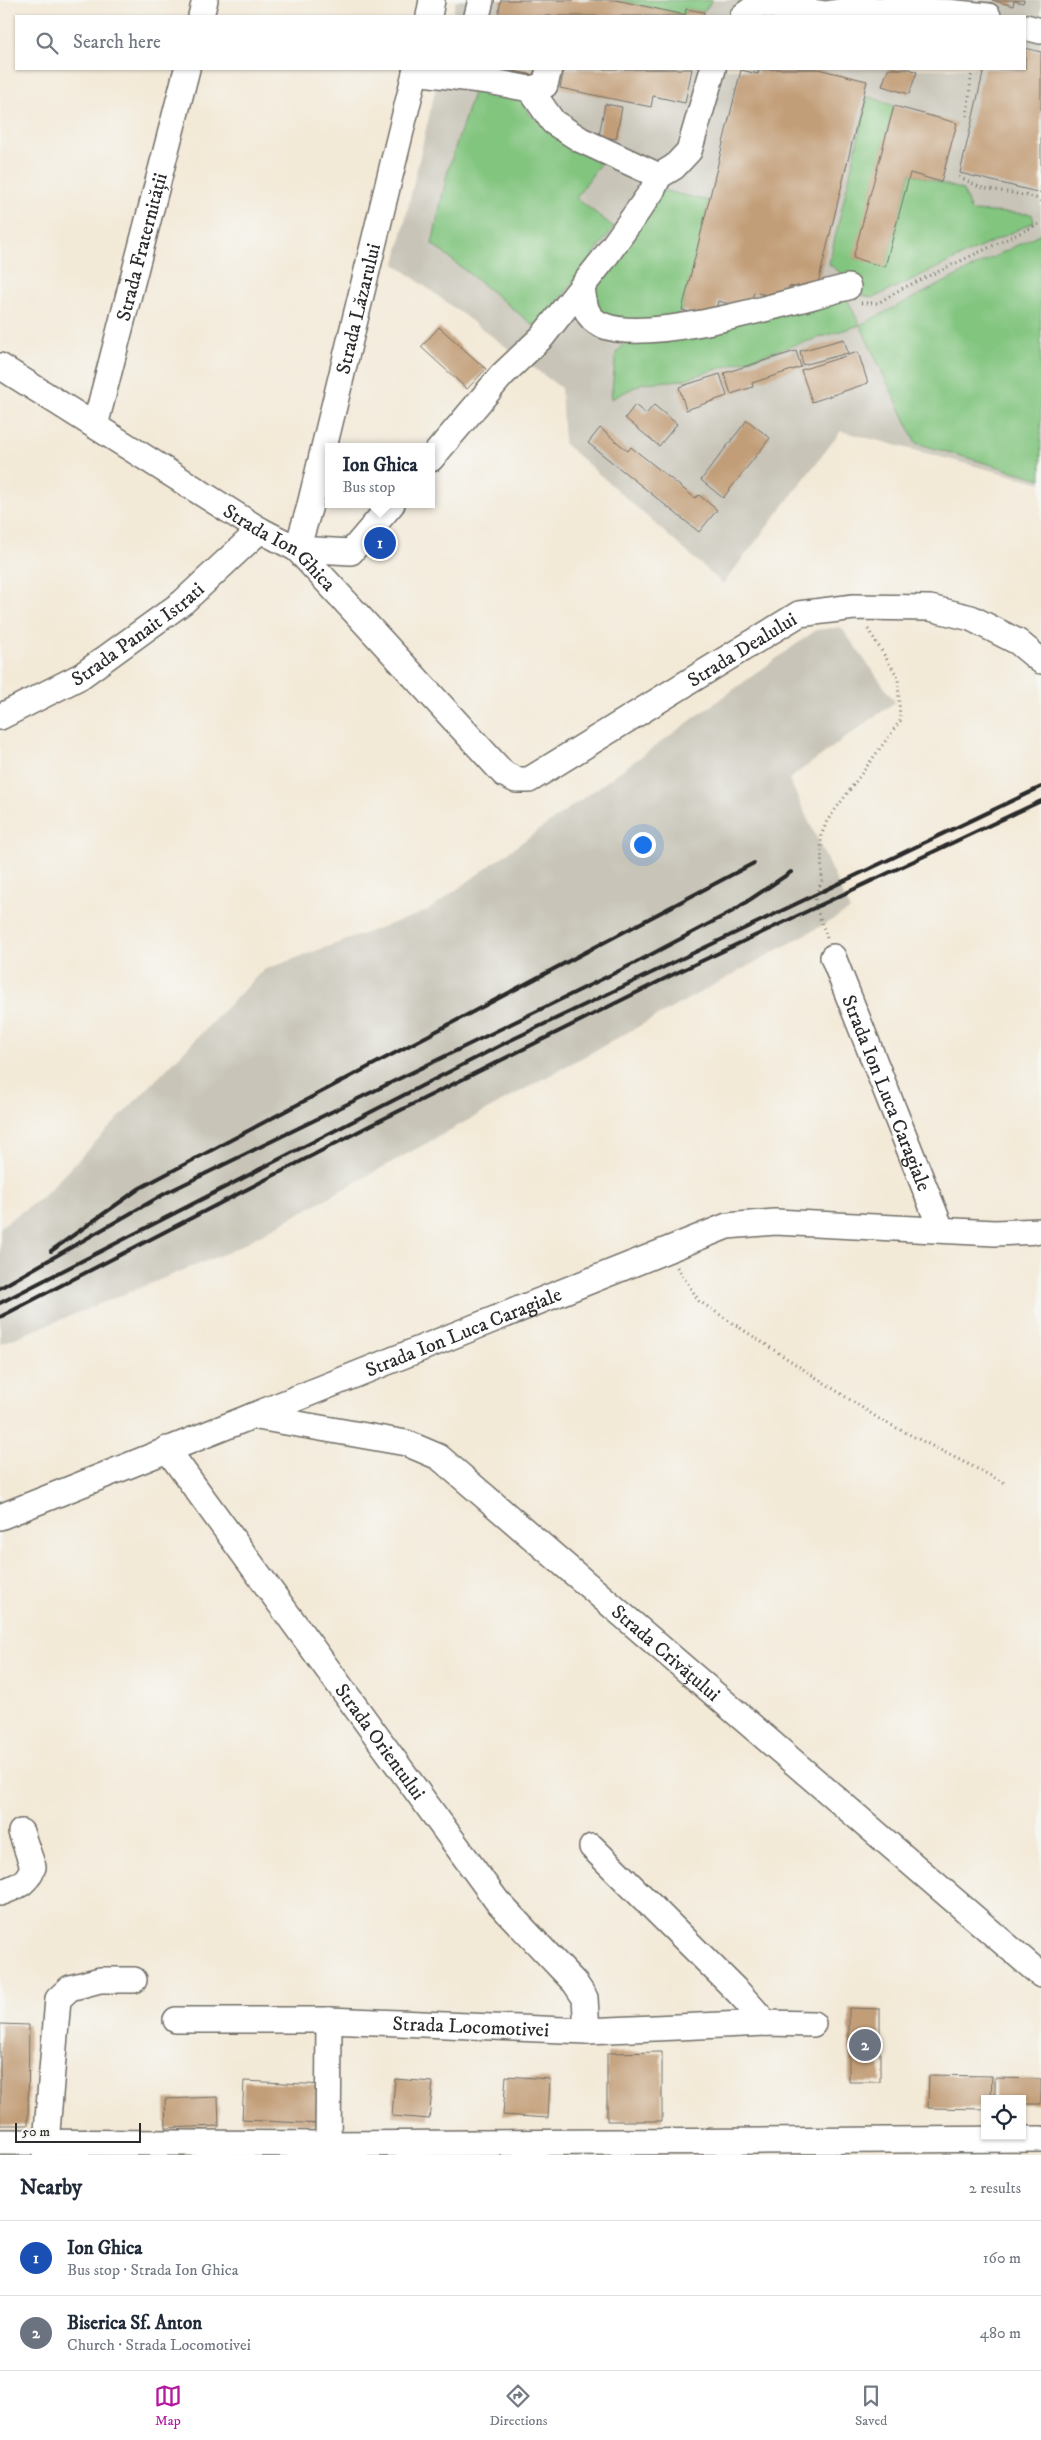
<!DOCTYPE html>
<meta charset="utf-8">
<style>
body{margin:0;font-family:"IM FELL DW Pica",serif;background:#f2f2f3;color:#1f2937}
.controls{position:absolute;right:15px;bottom:15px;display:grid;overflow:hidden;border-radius:0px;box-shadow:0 1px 4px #0004}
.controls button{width:45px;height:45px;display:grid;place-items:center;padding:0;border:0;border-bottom:1px solid #e0e1e3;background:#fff;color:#1f2937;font:25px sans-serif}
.scale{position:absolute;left:15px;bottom:12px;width:126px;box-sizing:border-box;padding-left:5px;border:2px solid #2b2b2b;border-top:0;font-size:14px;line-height:18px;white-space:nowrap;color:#2b2b2b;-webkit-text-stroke:4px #f6f6f2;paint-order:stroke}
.you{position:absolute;left:642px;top:844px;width:18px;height:18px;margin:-12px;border:4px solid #fff;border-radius:50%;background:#1a73e8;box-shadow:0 0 0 8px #1a73e833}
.badge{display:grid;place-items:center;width:32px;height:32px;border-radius:50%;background:#b5179e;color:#fff;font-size:16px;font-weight:700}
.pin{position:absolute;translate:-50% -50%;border:2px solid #fff;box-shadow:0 1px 5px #0006}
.popup{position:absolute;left:325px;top:443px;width:110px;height:65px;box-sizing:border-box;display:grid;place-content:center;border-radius:0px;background:#fff;filter:drop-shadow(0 1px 4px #0005);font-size:16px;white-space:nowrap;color:#747a83}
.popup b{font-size:19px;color:#1f2937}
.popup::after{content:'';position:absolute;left:50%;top:100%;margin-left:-10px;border:10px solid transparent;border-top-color:#fff}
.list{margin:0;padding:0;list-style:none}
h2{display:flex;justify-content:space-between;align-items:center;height:65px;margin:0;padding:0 20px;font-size:21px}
h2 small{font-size:16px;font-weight:400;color:#747a83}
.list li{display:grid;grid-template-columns:32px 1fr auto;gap:15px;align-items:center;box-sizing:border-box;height:75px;padding:0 20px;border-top:1px solid #e0e1e3}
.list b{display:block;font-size:19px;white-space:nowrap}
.list p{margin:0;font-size:16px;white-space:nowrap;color:#747a83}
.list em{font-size:16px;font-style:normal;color:#747a83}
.icon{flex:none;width:28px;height:28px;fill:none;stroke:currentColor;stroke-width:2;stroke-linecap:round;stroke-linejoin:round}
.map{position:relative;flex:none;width:1041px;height:2155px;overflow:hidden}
.search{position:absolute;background:#fff;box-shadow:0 1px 4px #0004;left:15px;right:15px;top:15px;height:55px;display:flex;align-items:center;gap:12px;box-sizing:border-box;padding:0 18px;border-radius:0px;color:#747a83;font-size:19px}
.sheet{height:215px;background:#fff}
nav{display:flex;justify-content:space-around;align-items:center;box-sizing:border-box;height:70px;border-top:1px solid #e0e1e3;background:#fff;font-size:14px;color:#747a83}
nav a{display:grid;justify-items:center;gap:2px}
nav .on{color:#b5179e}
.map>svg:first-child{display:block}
.industrial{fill:#c8c4b8}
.green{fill:#82c57f;stroke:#567855}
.building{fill:#c29e78}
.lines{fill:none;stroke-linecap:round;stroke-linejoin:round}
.minor-casing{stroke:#716e67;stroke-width:28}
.path{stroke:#716e67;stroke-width:3;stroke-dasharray:1 4;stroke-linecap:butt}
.minor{stroke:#fff;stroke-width:25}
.rail{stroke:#2b2b2b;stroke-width:4}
.labels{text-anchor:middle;stroke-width:5;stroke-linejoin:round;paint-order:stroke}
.street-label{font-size:20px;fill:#2b2b2b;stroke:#f6f6f2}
</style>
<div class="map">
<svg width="1041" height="2155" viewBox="0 0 1041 2155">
<rect width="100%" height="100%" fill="#f6f6f2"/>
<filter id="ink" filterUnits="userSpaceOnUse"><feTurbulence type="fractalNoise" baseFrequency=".02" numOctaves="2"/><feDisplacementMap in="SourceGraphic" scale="10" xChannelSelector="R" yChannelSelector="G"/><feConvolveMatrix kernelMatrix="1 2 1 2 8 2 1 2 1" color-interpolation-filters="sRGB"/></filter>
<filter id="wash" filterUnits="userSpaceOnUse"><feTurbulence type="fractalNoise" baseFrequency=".0096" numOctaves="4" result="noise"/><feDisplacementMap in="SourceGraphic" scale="20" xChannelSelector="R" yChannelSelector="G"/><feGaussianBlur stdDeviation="1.12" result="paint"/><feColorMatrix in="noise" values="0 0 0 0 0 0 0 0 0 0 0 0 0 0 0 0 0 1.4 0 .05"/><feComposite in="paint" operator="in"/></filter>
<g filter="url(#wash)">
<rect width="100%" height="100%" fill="#f3e9d7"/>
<path class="industrial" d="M456,0H1041V483L841,431L723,584L564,443L561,388L395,264L440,69H1025V16H452Z
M841,627L895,702L789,779L850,910L229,1252L0,1344V1227L41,1198L263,970L427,911L816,630Z"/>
<path class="green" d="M616,0H712L704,12L686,9L685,15Z
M474,90L523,98L528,114L604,158L576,198L614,227L538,329L432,244L448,170Z
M868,96L894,106L854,258L885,266L910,173L963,190L971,211L1032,214L1034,222L873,298L861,295L850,280L829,264Z
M661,190L709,201L682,310L671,322L617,324L596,310L590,293Z
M1041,233V479L916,443L860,325L682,380L643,383L611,399L616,353L631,336L845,295L860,325Z"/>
<g id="blocks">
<path class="building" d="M501,0H616L685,15L686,9L704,12L703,16H498Z
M992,0H1024L1023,3L1014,1L1013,6Z
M1025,48L1041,52V193L960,173L984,69H1025Z
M506,69H535L533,75Z
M564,69H692L685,103L653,96L651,107L560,88Z
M759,69H818L867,81L816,292L789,286L786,300L754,292L750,309L718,301L714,318L682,310L741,70L758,74Z
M888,69H910L917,72L909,94L882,86Z
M605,104L622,107L616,139L599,136Z
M894,106L957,123L941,182L910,173L885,267L853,258Z
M439,327L486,369L467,389L421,347Z
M844,339L848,353L803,365L800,351Z
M796,351L801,367L752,383L753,387L731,394L724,373Z
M858,352L868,383L812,402L801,370Z
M720,374L727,396L686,410L679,387Z
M635,405L646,414L654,405L677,424L659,446L625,418Z
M747,420L770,438L723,498L701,480Z
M600,428L628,451L631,447L695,498L699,495L717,510L699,532L588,443Z
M849,2008L880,2009V2082H849Z
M0,2024L29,2025L28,2125H0Z
M662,2052V2121H607V2053Z
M929,2075L992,2076L991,2099H985V2109L928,2108Z
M506,2076L550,2079L548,2118L503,2115Z
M995,2078L1041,2079V2104H1022V2099H995Z
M395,2079L433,2082L429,2119L392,2116Z
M244,2081L325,2085L324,2124L242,2120Z
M218,2097L219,2126L166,2128L165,2099Z"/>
</g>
</g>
<g filter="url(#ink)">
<use href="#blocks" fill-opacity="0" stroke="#716e67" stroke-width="1"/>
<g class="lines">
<defs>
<g id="minor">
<path d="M201,16L205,0"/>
<path d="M429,16L432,0"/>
<path d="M477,16L481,0"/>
<path d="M743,16L759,4L826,14L850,10H887L946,12L988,16"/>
<path d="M1025,27L1041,31"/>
<path d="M415,72L488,81L530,89L553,122L581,140L659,176"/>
<path d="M530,89L545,85L549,69"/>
<path d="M582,287C584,303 585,318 602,325C650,346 794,300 848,287"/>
<path id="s1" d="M0,366L260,530L297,549L504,774L516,780H529L799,614L854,607L930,608L971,618L1018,642L1041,661"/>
<path id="s2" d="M95,426L187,69"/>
<path d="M431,459L502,375L542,337L603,260L652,191L659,176L674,167L689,151L713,69"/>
<path id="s3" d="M297,549L309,509L416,69"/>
<path d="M297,549L351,552L392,504"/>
<path id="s4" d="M0,717L81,676L183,602L260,530"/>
<path id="s5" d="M833,957L941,1229"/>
<path id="s6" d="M252,1416L406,1443L439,1457L1041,1975"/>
<path id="s7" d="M167,1449L497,1901L575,1983L585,1998L587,2031"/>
<path id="s8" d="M0,1517L727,1226L775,1222L995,1233L1041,1231"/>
<path d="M592,1847L739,1993L766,2023"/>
<path d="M0,1893C17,1886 26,1885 33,1867L21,1832"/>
<path id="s9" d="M176,2020H329L587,2031L766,2023L813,2024"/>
<path d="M0,2142L327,2144L1041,2139"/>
<path d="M45,2155L58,1999L70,1988L100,1980H134"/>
<path d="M328,2155L329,2020"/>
</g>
</defs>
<use href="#minor" class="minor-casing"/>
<path class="path" d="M967,116L972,69
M959,177L979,187L1034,197L1041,201
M861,303H878L901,289L1041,223
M827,938L816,907L815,896L822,881L821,836L827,821L900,721L898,677L866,626
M677,1267L699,1301L881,1420L1005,1483"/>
<use href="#minor" class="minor"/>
<path class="rail" d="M51,1251L140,1188L754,863
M0,1288L166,1193L635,963L733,911L791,872
M0,1303L509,1041L1041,787
M0,1317L371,1125L672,975L1041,801"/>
</g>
</g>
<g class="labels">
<g class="street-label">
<text dy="7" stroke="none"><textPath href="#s2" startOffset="185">Strada Fraternității</textPath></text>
<text dy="7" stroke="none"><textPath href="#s3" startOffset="248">Strada Lăzarului</textPath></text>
<text dy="7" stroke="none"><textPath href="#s1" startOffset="334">Strada Ion Ghica</textPath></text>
<text dy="7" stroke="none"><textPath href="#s4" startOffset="161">Strada Panait Istrati</textPath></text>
<text dy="7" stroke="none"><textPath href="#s1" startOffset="931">Strada Dealului</textPath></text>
<text dy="7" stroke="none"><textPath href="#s5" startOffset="146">Strada Ion Luca Caragiale</textPath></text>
<text dy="7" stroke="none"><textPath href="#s8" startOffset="499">Strada Ion Luca Caragiale</textPath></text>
<text dy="7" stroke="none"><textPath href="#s6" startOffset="492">Strada Crivățului</textPath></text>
<text dy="7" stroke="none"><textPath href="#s7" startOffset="362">Strada Orientului</textPath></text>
<text dy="7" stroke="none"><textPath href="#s9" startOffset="295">Strada Locomotivei</textPath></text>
</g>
</g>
</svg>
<div class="controls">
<button><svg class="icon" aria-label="locate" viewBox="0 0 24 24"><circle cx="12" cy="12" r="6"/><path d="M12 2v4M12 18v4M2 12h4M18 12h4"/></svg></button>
</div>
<div class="scale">50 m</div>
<div class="you"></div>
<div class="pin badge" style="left:380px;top:543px;background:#1a4fb4">1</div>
<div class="popup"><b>Ion Ghica</b>Bus stop</div>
<div class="pin badge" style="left:865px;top:2045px;background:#6b7280">2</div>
<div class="search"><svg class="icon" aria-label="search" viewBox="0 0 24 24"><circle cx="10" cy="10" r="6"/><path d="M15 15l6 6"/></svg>Search here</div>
</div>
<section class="sheet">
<h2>Nearby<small>2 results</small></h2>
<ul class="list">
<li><span class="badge" style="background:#1a4fb4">1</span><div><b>Ion Ghica</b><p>Bus stop · Strada Ion Ghica</p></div><em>160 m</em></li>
<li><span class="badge" style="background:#6b7280">2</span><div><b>Biserica Sf. Anton</b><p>Church · Strada Locomotivei</p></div><em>480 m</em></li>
</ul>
</section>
<nav>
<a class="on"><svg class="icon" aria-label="map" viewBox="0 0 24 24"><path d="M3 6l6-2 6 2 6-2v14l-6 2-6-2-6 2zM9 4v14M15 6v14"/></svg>Map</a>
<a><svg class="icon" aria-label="directions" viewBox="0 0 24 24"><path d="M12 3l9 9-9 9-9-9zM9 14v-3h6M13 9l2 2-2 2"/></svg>Directions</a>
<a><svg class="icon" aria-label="saved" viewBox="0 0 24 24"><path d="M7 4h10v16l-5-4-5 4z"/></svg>Saved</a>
</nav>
